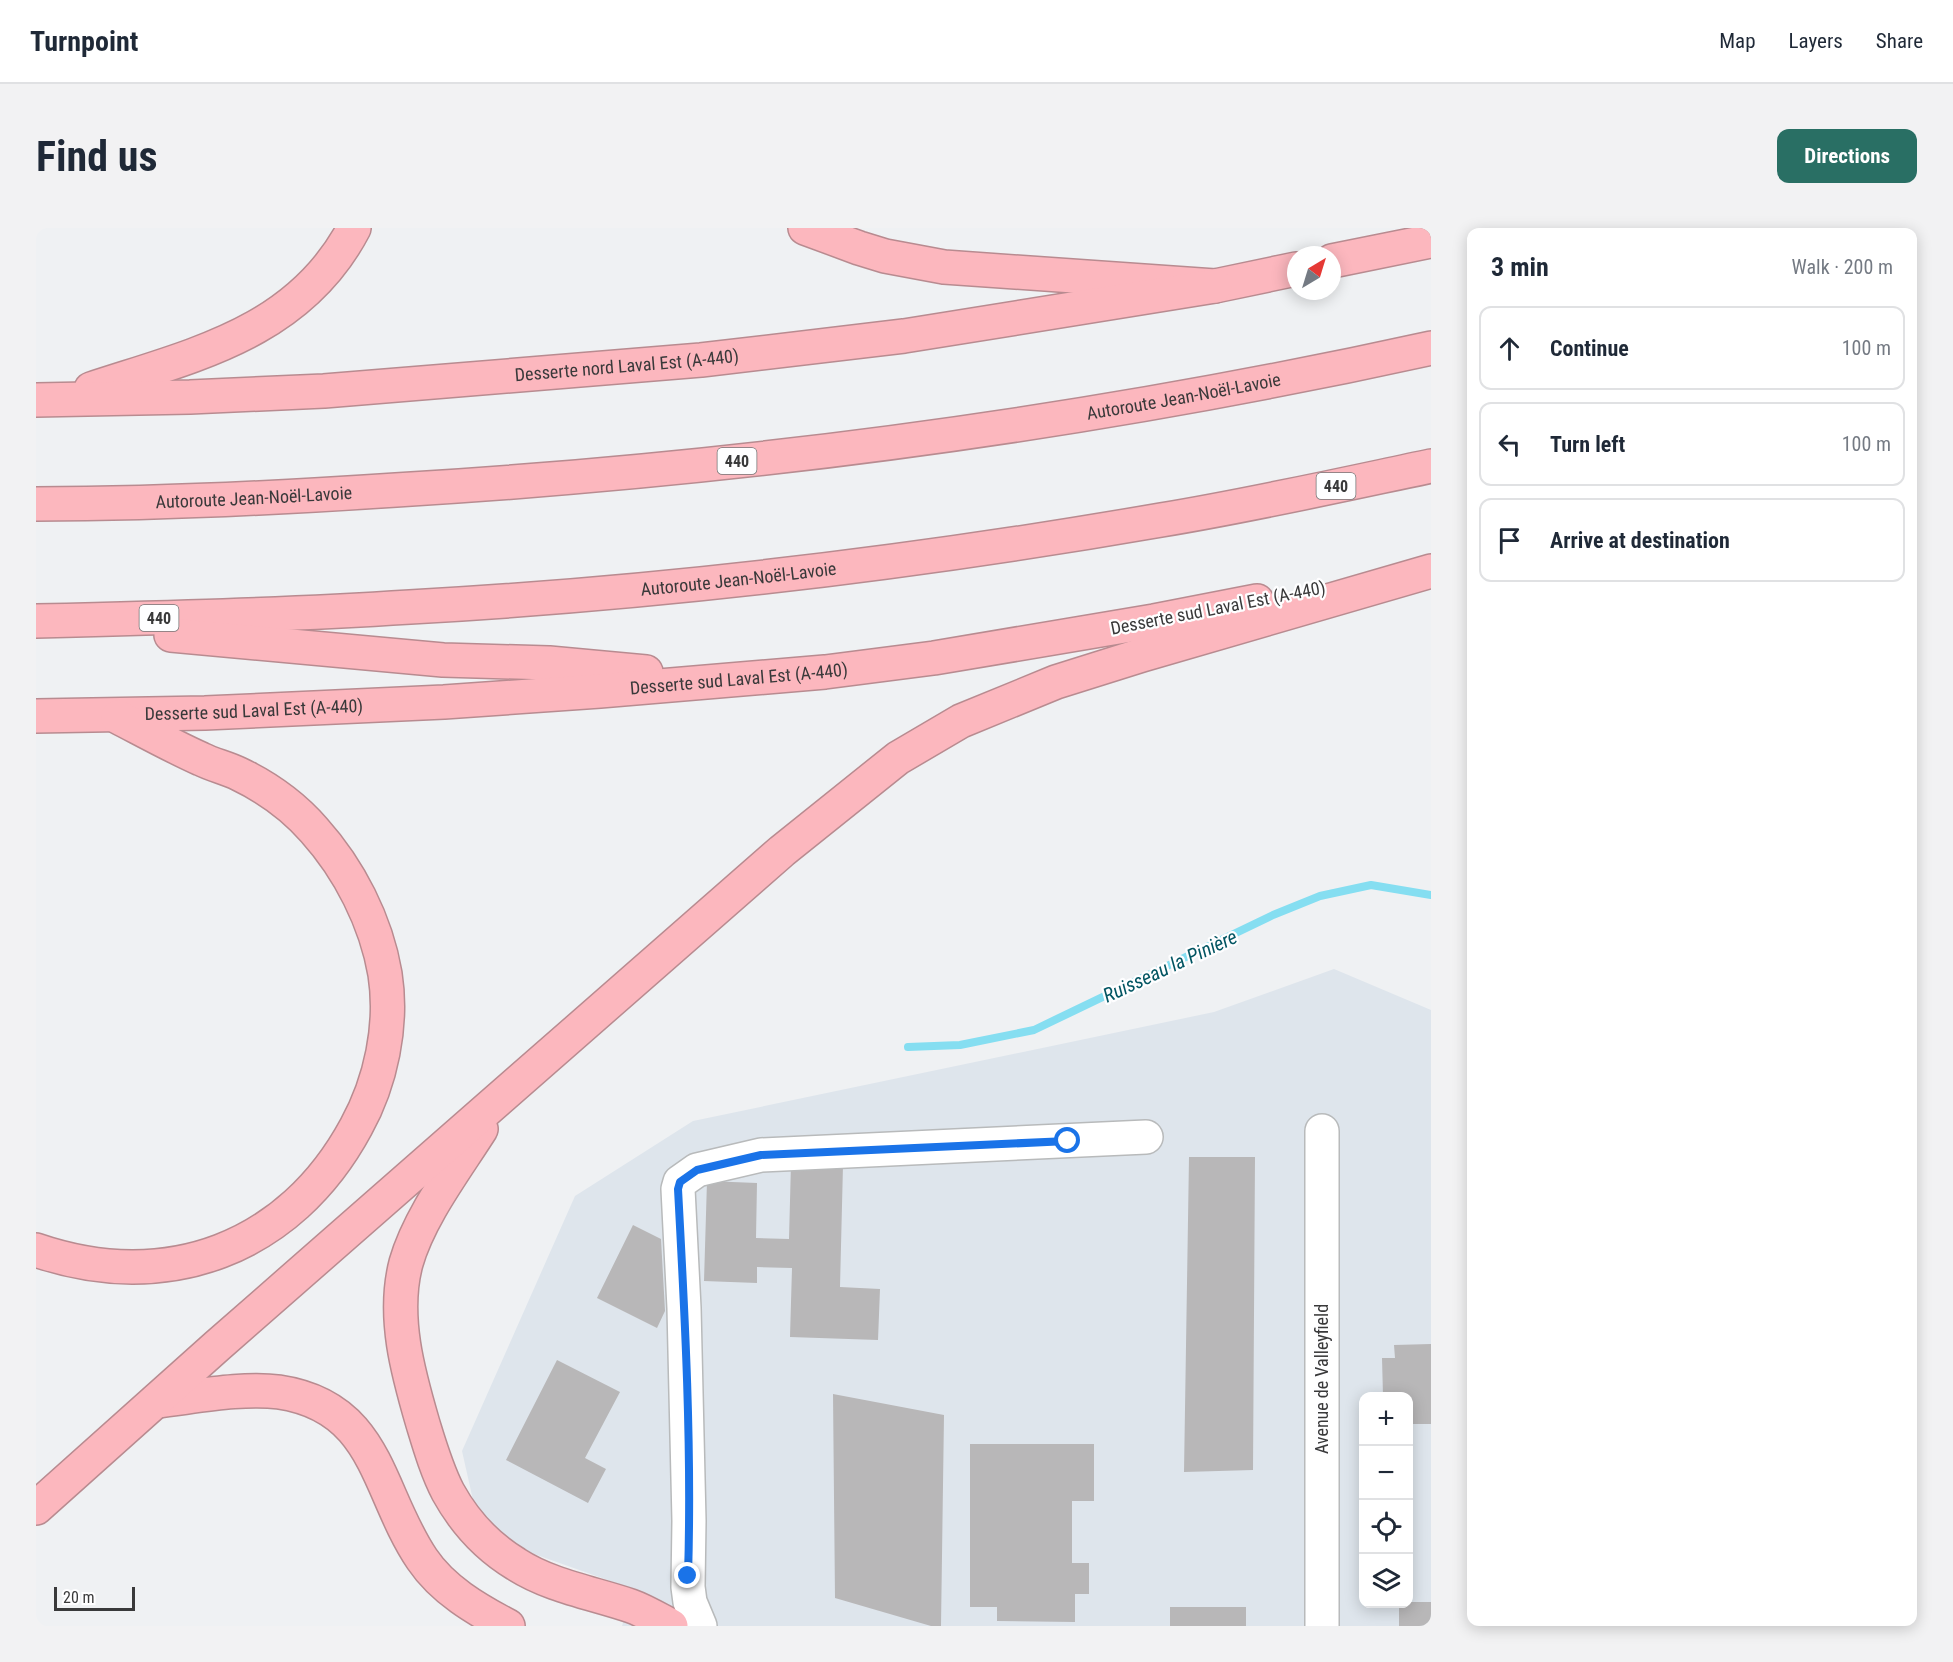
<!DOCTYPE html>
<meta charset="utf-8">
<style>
body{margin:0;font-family:"Roboto Condensed",sans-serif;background:#f2f2f3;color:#1f2937}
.controls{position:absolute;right:18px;bottom:18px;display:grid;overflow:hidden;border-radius:12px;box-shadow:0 3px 15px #0003}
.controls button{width:54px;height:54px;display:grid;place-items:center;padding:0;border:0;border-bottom:2px solid #e0e1e3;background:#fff;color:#1f2937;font:30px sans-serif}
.compass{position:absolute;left:1251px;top:18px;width:54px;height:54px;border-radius:50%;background:#fff;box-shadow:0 3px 15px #0003;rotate:38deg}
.scale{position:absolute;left:18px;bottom:15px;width:81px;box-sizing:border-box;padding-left:6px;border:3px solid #39393a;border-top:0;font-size:16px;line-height:21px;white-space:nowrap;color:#39393a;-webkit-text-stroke:4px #fefeff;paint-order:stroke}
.stop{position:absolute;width:18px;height:18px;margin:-14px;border:4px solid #1a73e8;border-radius:50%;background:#fff}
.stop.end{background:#1a73e8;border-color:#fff;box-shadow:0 2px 6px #0008}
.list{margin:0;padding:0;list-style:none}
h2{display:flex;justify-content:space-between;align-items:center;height:78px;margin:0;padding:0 24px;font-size:26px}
h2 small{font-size:20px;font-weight:400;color:#747a83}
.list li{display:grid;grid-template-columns:39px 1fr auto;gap:18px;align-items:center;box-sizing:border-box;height:84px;margin:0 12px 12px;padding:0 12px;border:2px solid #e0e1e3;border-radius:12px}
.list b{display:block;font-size:22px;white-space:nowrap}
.list em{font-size:20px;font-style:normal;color:#747a83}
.icon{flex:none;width:33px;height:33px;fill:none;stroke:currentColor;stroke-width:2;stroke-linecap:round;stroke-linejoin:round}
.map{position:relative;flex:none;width:1395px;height:1398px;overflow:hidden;border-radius:12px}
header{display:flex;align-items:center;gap:36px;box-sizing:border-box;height:84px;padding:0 30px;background:#fff;border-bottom:2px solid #e0e1e3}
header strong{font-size:28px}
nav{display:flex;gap:33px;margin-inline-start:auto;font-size:21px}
.intro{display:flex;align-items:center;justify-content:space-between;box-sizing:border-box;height:144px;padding:0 36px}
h1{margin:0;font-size:42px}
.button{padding:15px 27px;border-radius:12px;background:#296f64;color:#fff;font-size:21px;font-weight:700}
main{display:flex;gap:36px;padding:0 36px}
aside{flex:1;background:#fff;border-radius:12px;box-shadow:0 3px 15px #0003}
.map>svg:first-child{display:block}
.built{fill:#dee5ec;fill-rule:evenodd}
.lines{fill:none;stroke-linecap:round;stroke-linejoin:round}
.stream{stroke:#85def1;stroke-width:8}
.building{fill:#b8b7b8}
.minor-casing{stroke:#b8babb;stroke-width:36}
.highway-casing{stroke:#b88b90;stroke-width:36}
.minor{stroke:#fff;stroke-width:33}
.highway{stroke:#fcb7be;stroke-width:33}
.route{stroke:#1a73e8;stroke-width:8}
.labels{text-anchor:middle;stroke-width:4.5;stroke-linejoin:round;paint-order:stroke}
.shield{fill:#fefeff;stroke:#747475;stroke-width:1.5}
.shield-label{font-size:16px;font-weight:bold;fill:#39393a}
.street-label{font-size:18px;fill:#39393a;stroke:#fefeff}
.water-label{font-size:20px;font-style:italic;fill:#025562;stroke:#fefeff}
</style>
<header>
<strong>Turnpoint</strong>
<nav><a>Map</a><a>Layers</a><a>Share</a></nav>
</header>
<div class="intro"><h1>Find us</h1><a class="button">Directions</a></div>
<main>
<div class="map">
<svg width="1395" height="1398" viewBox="0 0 1395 1398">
<rect width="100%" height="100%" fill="#eff1f3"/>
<path class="built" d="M1298,741L1395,782V1398H586L597,1361L484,1321L446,1291L437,1272L426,1223L539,968L657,893L1178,784ZM1328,1168H1372V1376H1328Z"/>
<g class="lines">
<path class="stream" d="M872,819L924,817L998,802L1237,687L1284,668L1335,657L1395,667"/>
</g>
<path class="building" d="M1153,929H1219L1217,1242L1148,1244Z
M755,935L807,937L804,1059L844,1061L842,1112L754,1109L756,1040L721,1039V1055L668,1053L671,953L721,955L720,1010L753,1011Z
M597,997L625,1011L629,1083L621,1100L561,1070Z
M1395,1116V1196H1372V1168H1347L1346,1130H1359L1358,1117Z
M521,1132L584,1164L549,1230L570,1241L552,1275L470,1232Z
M797,1166L908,1187L905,1398H895L799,1370Z
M934,1216H1058V1273H1036V1335H1053V1366H1039V1394L961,1393V1379H934Z
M1372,1374H1395V1398H1363V1376H1372Z
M1134,1379H1210V1398H1134Z"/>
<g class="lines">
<defs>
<path id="minor" d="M664,1398L654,1374L652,1359L653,1293L648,1080L642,961L644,954L661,942L725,927L1110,909
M1286,1398V903"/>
<g id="highway">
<path d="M769,0L823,20L849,28L908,39L1179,58L1260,41"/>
<path d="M1296,33L1395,13"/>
<path d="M55,161C158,127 263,105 318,0"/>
<path id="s1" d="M0,172L154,169L288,163L665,132L868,108L1179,58"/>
<path id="s2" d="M0,276C120,276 240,270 360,262C708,241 1055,195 1395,120"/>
<path id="s3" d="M0,393C125,390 250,387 374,379C625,365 877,335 1125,292C1216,277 1305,257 1395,238"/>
<path d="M135,407L407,432L513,435L610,444"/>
<path id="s4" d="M0,488L169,485L408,474L564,463L789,444L898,430L1118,393L1221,373"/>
<path d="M445,901C419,942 383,989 370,1035C356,1088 372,1145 387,1196C394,1219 401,1243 412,1264C428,1293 452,1319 480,1336C514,1358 557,1365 595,1378C609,1383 622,1391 635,1398"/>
<path d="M0,1022C131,1067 254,1021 320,899C345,854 357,797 349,746C340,693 313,641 278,602C258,579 230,559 203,546C191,540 177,537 165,531C136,518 109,503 82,489"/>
<path d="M120,1173C157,1169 207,1159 243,1164C343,1179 340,1263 386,1331C407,1362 440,1381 472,1398"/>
<path d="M0,1280L181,1118L746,623L862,530L925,493L1020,454L1106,427L1395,343"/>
</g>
</defs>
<use href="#minor" class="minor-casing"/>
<use href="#highway" class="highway-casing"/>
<use href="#minor" class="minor"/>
<use href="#highway" class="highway"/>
</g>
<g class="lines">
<path class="route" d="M652,1348C656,1220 649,1090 642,961L644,954L661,942L725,927L1032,913"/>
</g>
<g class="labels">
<g class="shield">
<rect x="681.5" y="220" width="39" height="26" rx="4.5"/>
<rect x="1280.5" y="245" width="39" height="26" rx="4.5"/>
<rect x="103.5" y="377" width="39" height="26" rx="4.5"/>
</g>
<g class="shield-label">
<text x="701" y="239">440</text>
<text x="1300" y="264">440</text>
<text x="123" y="396">440</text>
</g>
<g class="street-label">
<text dy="6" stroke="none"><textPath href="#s1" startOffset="592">Desserte nord Laval Est (A-440)</textPath></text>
<text dy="6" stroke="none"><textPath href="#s2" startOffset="1154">Autoroute Jean-Noël-Lavoie</textPath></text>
<text dy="6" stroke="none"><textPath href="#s2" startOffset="218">Autoroute Jean-Noël-Lavoie</textPath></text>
<text dy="6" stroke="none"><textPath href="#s3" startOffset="704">Autoroute Jean-Noël-Lavoie</textPath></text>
<text transform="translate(1182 380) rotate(-11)" y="6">Desserte sud Laval Est (A-440)</text>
<text dy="6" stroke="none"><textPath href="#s4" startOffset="704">Desserte sud Laval Est (A-440)</textPath></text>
<text dy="6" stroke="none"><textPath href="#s4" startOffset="218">Desserte sud Laval Est (A-440)</textPath></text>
<text transform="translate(1286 1151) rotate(-90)" y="6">Avenue de Valleyfield</text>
</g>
<g class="water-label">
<text transform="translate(1134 738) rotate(-25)" y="7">Ruisseau la Pinière</text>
</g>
</g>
</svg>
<div class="controls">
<button>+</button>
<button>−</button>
<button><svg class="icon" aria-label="locate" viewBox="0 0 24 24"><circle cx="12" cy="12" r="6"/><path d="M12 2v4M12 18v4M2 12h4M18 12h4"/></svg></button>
<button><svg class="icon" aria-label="layers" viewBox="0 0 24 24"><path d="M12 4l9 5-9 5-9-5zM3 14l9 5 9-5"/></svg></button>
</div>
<svg class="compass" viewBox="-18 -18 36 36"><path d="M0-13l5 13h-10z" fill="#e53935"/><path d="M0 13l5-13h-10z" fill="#747a83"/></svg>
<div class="scale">20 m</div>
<div class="stop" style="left:1032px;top:913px"></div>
<div class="stop end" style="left:652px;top:1348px"></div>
</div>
<aside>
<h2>3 min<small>Walk · 200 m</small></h2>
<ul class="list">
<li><svg class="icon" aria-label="ahead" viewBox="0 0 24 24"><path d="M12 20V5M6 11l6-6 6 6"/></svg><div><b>Continue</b></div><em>100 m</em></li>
<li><svg class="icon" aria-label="left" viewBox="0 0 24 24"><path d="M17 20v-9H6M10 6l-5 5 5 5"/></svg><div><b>Turn left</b></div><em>100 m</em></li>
<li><svg class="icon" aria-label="arrive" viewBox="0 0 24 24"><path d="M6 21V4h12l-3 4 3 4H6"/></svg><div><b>Arrive at destination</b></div></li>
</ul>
</aside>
</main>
